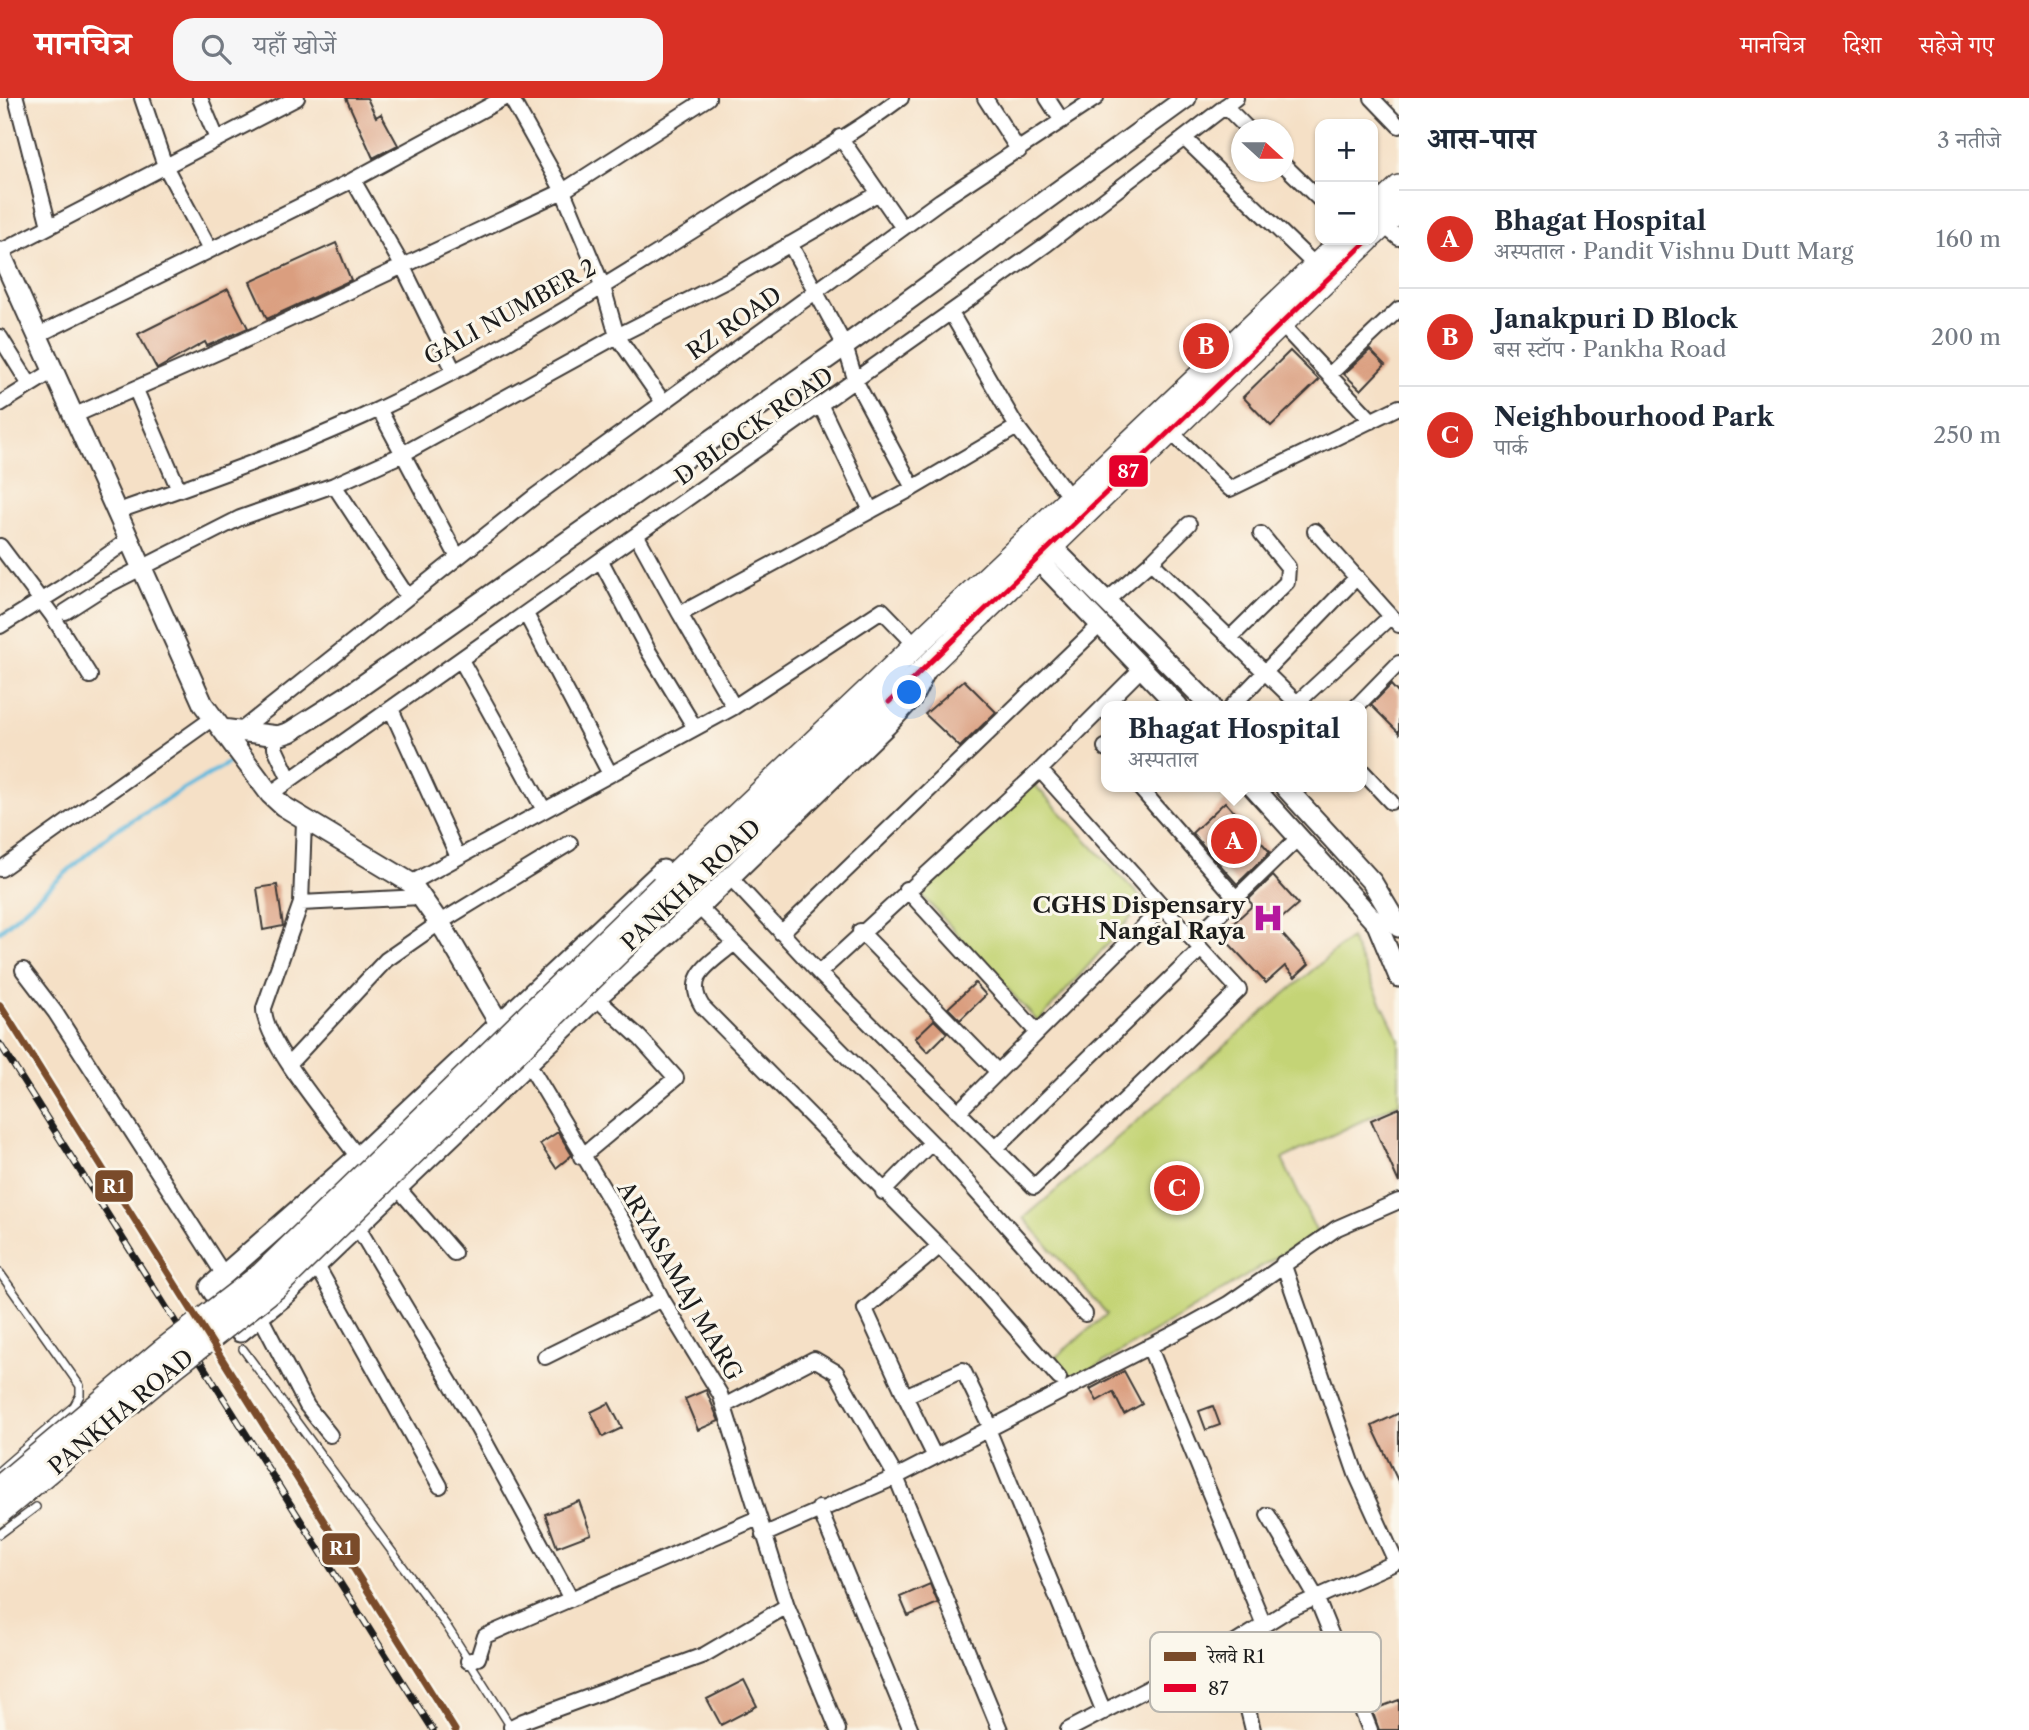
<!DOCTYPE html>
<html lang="hi">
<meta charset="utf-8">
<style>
body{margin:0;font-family:"Libre Caslon Text","Noto Serif Devanagari",serif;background:#f6f6f7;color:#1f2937}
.controls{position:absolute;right:21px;top:21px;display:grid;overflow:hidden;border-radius:14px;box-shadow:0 2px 5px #0004}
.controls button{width:63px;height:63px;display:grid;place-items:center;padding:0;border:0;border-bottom:2px solid #e0e1e3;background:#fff;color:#1f2937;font:35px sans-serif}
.compass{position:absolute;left:1231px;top:21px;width:63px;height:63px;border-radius:50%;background:#fff;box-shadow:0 2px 5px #0004;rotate:111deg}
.you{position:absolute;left:910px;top:595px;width:24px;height:24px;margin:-18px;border:5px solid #fff;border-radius:50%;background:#1a73e8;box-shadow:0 0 0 10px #1a73e833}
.badge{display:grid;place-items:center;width:46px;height:46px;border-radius:50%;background:#d93025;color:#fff;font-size:23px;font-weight:700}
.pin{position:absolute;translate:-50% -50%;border:4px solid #fff;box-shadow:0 2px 7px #0006}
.popup{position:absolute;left:1101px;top:603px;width:266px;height:91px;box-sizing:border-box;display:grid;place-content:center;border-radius:14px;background:#fff;filter:drop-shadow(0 2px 5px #0005);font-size:23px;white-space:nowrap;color:#747a83}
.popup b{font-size:26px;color:#1f2937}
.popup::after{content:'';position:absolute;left:50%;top:100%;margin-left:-14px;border:14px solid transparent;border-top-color:#fff}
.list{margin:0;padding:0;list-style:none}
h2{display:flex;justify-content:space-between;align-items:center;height:91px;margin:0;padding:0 28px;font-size:30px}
h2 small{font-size:23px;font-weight:400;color:#747a83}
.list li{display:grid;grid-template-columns:46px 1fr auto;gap:21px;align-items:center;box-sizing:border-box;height:98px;padding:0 28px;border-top:2px solid #e0e1e3}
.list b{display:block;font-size:26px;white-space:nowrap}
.list p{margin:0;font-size:23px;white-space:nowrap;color:#747a83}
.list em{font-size:23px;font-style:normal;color:#747a83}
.icon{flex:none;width:38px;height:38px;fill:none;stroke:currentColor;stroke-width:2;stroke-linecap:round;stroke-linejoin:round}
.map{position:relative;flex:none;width:1399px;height:1632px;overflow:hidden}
header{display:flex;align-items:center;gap:42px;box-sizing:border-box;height:98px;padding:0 35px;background:#d93025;color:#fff}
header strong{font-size:33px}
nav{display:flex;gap:38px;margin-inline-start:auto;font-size:24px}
.search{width:490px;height:63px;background:#f6f6f7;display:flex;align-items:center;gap:18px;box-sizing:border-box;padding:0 24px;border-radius:21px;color:#747a83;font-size:26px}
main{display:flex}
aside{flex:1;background:#fff}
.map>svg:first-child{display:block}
.green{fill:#c4d476;stroke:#707849;stroke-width:2}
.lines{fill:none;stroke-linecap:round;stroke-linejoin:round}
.stream{stroke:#60b9dd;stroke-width:4.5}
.building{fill:#da9e7f}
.lane-casing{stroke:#3d3936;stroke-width:10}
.street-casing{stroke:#3d3936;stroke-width:18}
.secondary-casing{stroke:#3d3936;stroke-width:23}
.primary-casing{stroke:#3d3936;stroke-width:26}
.lane{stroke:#fff;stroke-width:7}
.street{stroke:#fff;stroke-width:14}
.secondary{stroke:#fff;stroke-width:19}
.primary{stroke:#fff;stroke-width:23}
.rail-casing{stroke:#1c1c1c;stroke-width:7}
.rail{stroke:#fbf7ec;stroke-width:4.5;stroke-dasharray:13;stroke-linecap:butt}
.primary-bridge-casing{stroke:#3d3936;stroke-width:26;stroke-linecap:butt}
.primary-bridge{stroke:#fff;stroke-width:23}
.bus-1-casing{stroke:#fbf7ec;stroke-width:10}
.bus-1{stroke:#e4002b;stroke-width:5}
.rail-1-casing{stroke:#fbf7ec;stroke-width:12}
.rail-1{stroke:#7a4b2a;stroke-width:7}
.labels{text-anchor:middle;stroke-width:6;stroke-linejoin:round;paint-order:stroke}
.street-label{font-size:23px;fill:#1c1c1c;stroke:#fbf7ec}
.poi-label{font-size:23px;font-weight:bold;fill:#1c1c1c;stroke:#fbf7ec;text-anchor:end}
.key{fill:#fbf7ec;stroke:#b8b5ae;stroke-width:2}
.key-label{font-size:19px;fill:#1c1c1c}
.line-badge{stroke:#fbf7ec;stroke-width:2.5}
.badge-label{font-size:19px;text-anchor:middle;font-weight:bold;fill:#fff}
</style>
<header>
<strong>मानचित्र</strong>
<div class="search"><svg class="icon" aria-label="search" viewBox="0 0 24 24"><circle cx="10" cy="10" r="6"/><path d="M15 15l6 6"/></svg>यहाँ खोजें</div>
<nav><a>मानचित्र</a><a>दिशा</a><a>सहेजे गए</a></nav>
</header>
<main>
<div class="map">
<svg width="1399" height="1632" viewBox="0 0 1399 1632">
<rect width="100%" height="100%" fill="#fbf7ec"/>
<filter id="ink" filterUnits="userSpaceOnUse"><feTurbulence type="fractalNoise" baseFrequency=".0143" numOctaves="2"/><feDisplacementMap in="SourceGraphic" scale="14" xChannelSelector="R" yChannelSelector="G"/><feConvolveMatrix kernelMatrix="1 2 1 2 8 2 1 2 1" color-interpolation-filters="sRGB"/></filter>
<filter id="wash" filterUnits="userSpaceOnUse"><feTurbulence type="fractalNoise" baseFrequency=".00686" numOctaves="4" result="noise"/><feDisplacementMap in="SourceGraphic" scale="28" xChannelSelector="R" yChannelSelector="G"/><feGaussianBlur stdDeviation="1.57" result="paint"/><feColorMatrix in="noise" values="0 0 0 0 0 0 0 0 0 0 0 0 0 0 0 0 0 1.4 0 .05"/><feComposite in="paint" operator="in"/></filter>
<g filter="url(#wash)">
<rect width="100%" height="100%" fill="#f5e0c6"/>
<path class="green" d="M1034,686L1145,804L1038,924L917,792Z
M1350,840L1399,941V1005L1282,1061L1317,1135L1071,1284L1051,1263L1107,1216L1024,1120Z"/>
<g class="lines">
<path class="stream" d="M0,833L112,734L233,662"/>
</g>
<g id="blocks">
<path class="building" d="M346,0H367L376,19L381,16L398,47L373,60Z
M336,145L351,182L267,221L250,184Z
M228,191L248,230L207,248L205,244L157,271L138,236Z
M1370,252L1385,267L1361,292L1344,276Z
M1290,253L1319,282L1271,328L1243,299Z
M964,582L996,614L960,649L925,616Z
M1391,587L1399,596V635L1371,607Z
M1225,704L1270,754L1237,786L1192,735Z
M1273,778L1298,806L1274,827L1309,866L1295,879L1285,868L1266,885L1221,837L1253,807L1248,802Z
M277,787L283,828L263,832L257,790Z
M975,885L986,897L960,922L948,910Z
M934,922L947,935L928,954L915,940Z
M1399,1010V1085L1371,1022Z
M558,1034L572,1057L556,1070L540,1046Z
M1124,1273L1142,1306L1124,1316L1113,1294L1097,1303L1090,1291Z
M706,1292L719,1323L698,1332L685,1301Z
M609,1305L622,1330L603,1339L591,1314Z
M1213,1308L1220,1327L1206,1332L1199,1313Z
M1399,1315V1385L1372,1328Z
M579,1403L591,1436L557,1449L545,1416Z
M930,1486L938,1505L908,1518L900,1499Z
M744,1582L757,1608L721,1627L707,1601Z
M1399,1602V1632H1379L1372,1612Z"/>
</g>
</g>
<g filter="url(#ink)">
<use href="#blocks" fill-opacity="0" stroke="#3d3936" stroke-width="2"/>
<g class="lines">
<defs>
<path id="lane" d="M0,1175L80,1288V1297L74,1308L0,1372
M243,1251L446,1527L511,1629
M0,1436L36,1409"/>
<path id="street" d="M16,0L49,128
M142,0L165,68L210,152
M200,0L217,41
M511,0L563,93L603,189L617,238L663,304
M985,0L1019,53
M1047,0L1062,23
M1372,0L1399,28
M1225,8L1249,32
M840,39L903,130
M1184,40L1316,168
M1283,66L1320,102
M353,82L403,169L454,273
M1383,127L1399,140
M790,146L845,248L856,284L913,390
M0,154L297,0
M951,215L1017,329L1071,401
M1281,226L1372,323
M38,237L353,82L504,0
M0,239L30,287
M1329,277L1399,211
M136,292L179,392
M0,306L53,273
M821,308L871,413
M379,311L457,458
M73,318L241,244L563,93L708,0
M1170,333L1230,391L1399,309
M334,387L407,498
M115,414C199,385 281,356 362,319C493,259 614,183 735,106C790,71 849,39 901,0
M1315,433L1399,527
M637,438L680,516L913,390L1017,329
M0,448L52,517L90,578
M601,463L649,554L695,630
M1151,464L1300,608
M1106,503L1151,464L1189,426
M65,514L104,489L240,420L334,387L401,357L617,238L728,182L879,95
M526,516L610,676
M680,516L734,609L882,512L916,547
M0,528L61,490L127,443
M1231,539L1287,484L1288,469L1261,436
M461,562L544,712
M1297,605L1391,518
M1232,608L1357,479
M1357,608L1399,565
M391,611L458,759
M240,633L535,398L940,103L1096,0
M275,638V650L290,682
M1105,649L1106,651
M1040,672L1193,842
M1362,673L1391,704
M1139,689L1236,800
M270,696L1047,146L1236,0
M304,723L301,805L264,910C263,944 336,1029 358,1059
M1,771L213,620
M730,779L819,875L1034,1089L1239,892L1193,842L1299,739
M411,785L734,609
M906,791L1037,934
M301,805L421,799
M699,809L942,1055L1085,1216
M860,833L998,974
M781,835L1100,527
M734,845C712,865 683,877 702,908L972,1181L1059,1280
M23,872L55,914L224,1177
M819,875L1040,672L1142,570
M528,965L625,1127L662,1201L720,1296L787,1508L838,1632
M289,966L386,862L439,825L570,745
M958,1014L1164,808
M996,1050L1201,851
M581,1059L676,980L640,940L596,900
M397,1089L454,1155
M883,1094L931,1045
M357,1128L478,1331L571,1501
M1283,1165L1356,1376L1396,1464
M316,1166L440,1388
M260,1218L307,1308L330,1337
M1149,1248L1264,1527
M545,1259L662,1201
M905,1298L865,1211L939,1149
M724,1308L814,1261L836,1274L896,1379L1000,1632
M988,1331L1104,1614
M935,1359L905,1298L963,1272L991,1330
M819,1410L911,1632
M1268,1417L1316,1499L1370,1632
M763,1437L896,1379L1181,1232L1228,1206L1337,1130L1399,1103
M1232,1547L1253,1632
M468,1563L478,1560L485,1538L758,1420
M512,1632L511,1629L523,1623L704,1557L787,1508
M1068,1632L1232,1547L1288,1512L1399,1463"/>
<path id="secondary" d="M0,154L203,606L270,696L283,708L411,785L445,833L506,937
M1041,438L1211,608
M1029,452L1178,608
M222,631L278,638L290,634L350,596L845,248L1186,0
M1253,689L1377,826L1399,879
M1285,689L1372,784L1399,829
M663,772L358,1059L210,1189L240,1234L283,1199L596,900L699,809L887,627L912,600L925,574"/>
<path id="primary" d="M1373,114L1399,89
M1373,137L1399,112
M662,788L1343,142
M667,807L929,567L1368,142"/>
</defs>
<use href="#lane" class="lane-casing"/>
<use href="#street" class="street-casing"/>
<use href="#secondary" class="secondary-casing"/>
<use href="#primary" class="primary-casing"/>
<use href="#lane" class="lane"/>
<use href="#street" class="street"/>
<use href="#secondary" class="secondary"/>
<use href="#primary" class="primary"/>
<defs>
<path id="rail" d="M0,946L433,1632"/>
</defs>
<use href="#rail" class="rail-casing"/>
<use href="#rail" class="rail"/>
<defs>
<path id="primary-bridge" d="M0,1389L163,1252L262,1176L662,788
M0,1414L175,1268L276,1189L667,807"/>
</defs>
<use href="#primary-bridge" class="primary-bridge-casing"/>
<use href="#primary-bridge" class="primary-bridge"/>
<defs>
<path id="bus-1" d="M889,604L1368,142"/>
</defs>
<use href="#bus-1" class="bus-1-casing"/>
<use href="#bus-1" class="bus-1"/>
<defs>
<path id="rail-1" d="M0,907L455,1632"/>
</defs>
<use href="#rail-1" class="rail-1-casing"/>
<use href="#rail-1" class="rail-1"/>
</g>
</g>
<defs>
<symbol id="hospital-bare" viewBox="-9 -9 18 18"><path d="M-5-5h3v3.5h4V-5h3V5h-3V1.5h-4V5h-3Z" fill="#b5179e" stroke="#fbf7ec" stroke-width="2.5" paint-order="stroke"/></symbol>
</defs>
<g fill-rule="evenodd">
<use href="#hospital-bare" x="1246" y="798" width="44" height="44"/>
</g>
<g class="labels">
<g class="street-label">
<text transform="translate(510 214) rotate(-29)" y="8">GALI NUMBER 2</text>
<text transform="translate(734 225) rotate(-35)" y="8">RZ ROAD</text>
<text transform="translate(754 328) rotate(-35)" y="8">D BLOCK ROAD</text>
<text transform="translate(691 787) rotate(-43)" y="8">PANKHA ROAD</text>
<text transform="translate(680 1183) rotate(60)" y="8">ARYASAMAJ MARG</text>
<text transform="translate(121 1314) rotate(-40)" y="8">PANKHA ROAD</text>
</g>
<g class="poi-label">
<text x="1245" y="815">CGHS Dispensary<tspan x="1245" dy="26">Nangal Raya</tspan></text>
</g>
</g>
<rect x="1150" y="1534" width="231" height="80" rx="10" class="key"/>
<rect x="1164" y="1554" width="32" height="9" fill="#7a4b2a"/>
<rect x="1164" y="1586" width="32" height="8" fill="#e4002b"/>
<g class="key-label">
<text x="1208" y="1565">रेलवे R1</text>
<text x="1208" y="1597">87</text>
</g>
<g class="line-badge">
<rect x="1108" y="356" width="41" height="34" rx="7" fill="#e4002b"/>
<rect x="94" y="1071" width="40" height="34" rx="7" fill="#7a4b2a"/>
<rect x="321" y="1434" width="40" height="34" rx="7" fill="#7a4b2a"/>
</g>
<g class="badge-label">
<text x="1128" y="380">87</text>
<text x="114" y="1095">R1</text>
<text x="341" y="1457">R1</text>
</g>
</svg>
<div class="controls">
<button>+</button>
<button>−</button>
</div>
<svg class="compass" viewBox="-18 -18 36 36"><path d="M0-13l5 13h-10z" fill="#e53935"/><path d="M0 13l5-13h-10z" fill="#747a83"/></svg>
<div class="you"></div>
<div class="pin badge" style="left:1234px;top:743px">A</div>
<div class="popup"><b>Bhagat Hospital</b>अस्पताल</div>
<div class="pin badge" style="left:1206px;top:248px">B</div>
<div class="pin badge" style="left:1177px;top:1090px">C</div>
</div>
<aside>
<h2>आस-पास<small>3 नतीजे</small></h2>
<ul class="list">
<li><span class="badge">A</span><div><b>Bhagat Hospital</b><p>अस्पताल · Pandit Vishnu Dutt Marg</p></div><em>160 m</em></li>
<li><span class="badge">B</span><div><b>Janakpuri D Block</b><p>बस स्टॉप · Pankha Road</p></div><em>200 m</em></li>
<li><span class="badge">C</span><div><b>Neighbourhood Park</b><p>पार्क</p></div><em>250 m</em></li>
</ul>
</aside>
</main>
